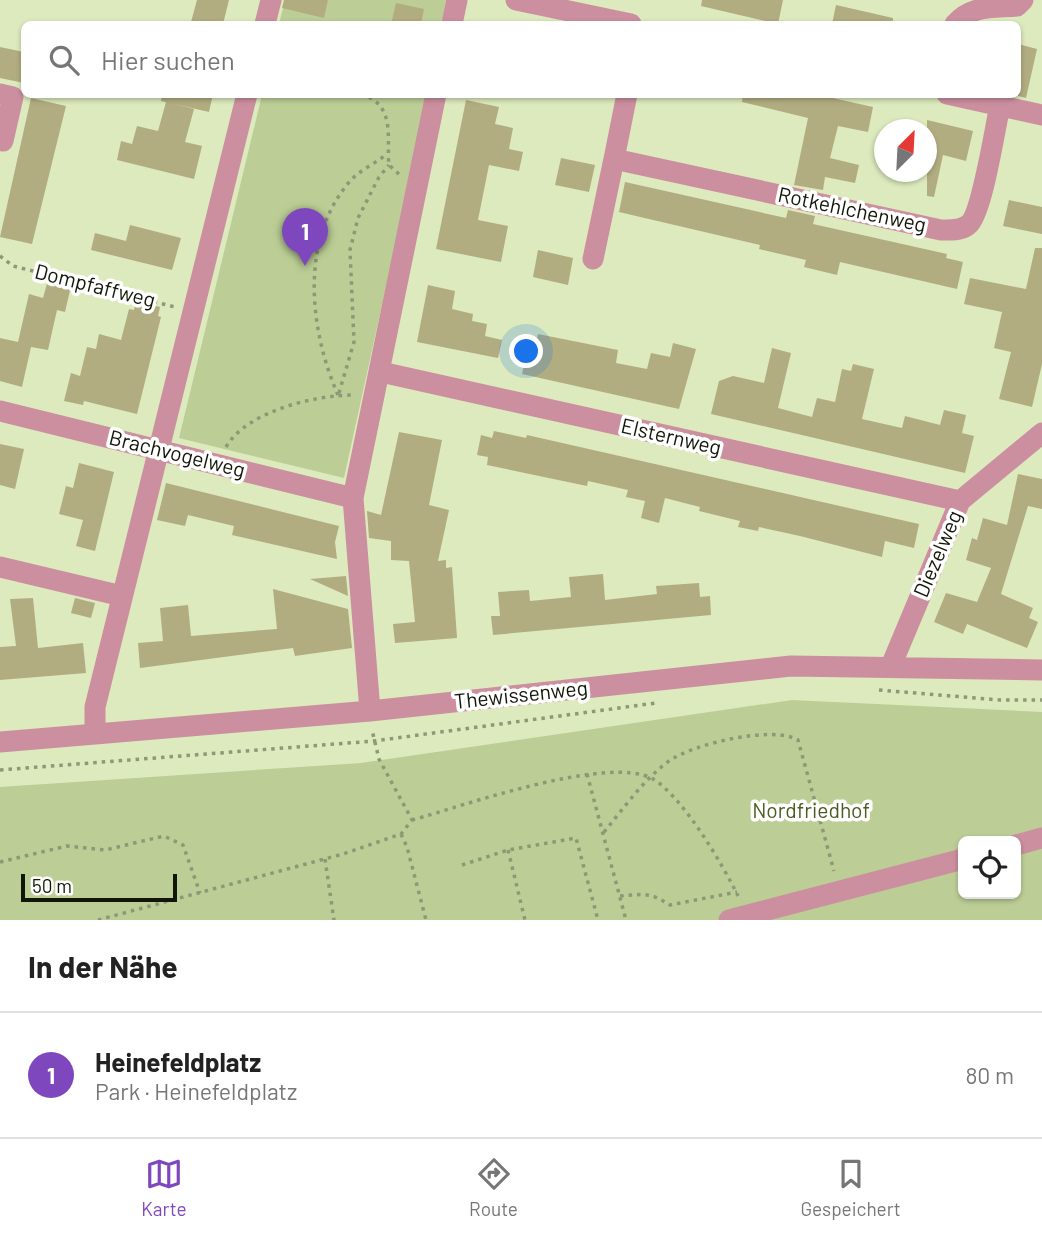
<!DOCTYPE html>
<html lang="de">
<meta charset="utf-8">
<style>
body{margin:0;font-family:Barlow,sans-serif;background:#f2f2f2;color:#222}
.controls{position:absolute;right:21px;bottom:21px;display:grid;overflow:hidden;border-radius:10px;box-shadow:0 2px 5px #0004}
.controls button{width:63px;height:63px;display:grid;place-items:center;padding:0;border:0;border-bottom:2px solid #e0e0e0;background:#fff;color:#222;font:35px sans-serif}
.compass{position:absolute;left:874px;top:119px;width:63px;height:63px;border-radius:50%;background:#fff;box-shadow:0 2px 5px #0004;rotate:24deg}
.scale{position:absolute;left:21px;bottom:18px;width:156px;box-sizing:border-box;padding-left:7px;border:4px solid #111606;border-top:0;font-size:19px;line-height:24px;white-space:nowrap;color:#111606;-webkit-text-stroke:5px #fff;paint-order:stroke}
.you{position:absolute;left:527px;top:352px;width:24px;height:24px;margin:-18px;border:5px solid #fff;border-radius:50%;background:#1a73e8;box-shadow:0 0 0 10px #1a73e833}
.badge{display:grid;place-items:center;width:46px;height:46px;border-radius:50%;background:#7f47be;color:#fff;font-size:23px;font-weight:700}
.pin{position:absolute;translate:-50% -58px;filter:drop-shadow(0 2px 4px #0008)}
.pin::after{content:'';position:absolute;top:37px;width:24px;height:21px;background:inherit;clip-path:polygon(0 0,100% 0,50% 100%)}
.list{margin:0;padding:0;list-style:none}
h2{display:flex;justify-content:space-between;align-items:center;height:91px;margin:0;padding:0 28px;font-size:30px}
h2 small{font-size:23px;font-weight:400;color:#767676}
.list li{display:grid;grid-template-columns:46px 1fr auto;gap:21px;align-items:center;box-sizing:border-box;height:126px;padding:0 28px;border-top:2px solid #e0e0e0}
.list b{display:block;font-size:26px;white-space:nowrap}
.list p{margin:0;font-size:23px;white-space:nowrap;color:#767676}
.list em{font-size:23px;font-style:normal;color:#767676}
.icon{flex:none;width:38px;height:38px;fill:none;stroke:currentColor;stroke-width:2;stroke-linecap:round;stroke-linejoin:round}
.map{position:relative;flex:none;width:1042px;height:920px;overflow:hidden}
.search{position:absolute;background:#fff;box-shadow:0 2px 5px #0004;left:21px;right:21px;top:21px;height:77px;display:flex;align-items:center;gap:18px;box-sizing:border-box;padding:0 24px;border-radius:10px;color:#767676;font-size:26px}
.sheet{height:217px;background:#fff}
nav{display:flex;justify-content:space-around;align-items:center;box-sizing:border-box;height:98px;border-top:2px solid #e0e0e0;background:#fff;font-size:19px;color:#767676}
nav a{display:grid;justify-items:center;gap:4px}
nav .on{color:#7f47be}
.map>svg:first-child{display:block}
.green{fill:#bcce96;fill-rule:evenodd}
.building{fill:#b2ad80}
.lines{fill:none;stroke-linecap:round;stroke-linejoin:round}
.path{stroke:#8d9876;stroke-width:3.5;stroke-dasharray:3.5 5;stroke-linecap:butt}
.minor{stroke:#cc8f9f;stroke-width:21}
.labels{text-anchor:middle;stroke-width:7;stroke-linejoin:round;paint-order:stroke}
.street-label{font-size:21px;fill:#111606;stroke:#fff}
.park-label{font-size:21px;fill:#4c5b21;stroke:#fff}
</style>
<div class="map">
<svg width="1042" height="920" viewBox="0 0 1042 920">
<rect width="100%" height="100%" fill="#dceabd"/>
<path class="green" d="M285,0H449L443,24H279Z
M262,95H428L344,478L179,438Z
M792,700L1042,712V920H0V787L361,763ZM963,841H1016V894H963Z"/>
<path class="building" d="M197,0H229L223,24L191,22Z
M284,0H328L324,18L282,8Z
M702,0H783L778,24L701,6Z
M396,3L424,9L421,24H391Z
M836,5L893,18V24H832Z
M1018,44L1037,49L1026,98L1018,96Z
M0,47L24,52V83L0,78Z
M162,94H213L209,112L161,101Z
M743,94H815L873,107L868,132L838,126L830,158L859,165L855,183L825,177L823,190L794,185L808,118L742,102Z
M31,98L66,106L32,244L0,237Z
M466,100L499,107L495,124L513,128L509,149L523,152L519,171L489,165L478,220L508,226L501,262L436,249Z
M166,102L194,109L185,142L202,146L194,179L117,160L121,141L132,144L137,126L158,131Z
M927,120L973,131L966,161L943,155L934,197L927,196Z
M561,158L595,165L589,192L555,185Z
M625,182L786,218L788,210L815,216L813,224L947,254L946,258L963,262L957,289L840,262L837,275L804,267L806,260L759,249L760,245L619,212Z
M1009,200L1042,207V234L1003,226Z
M130,225L181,238L172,270L91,250L95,233L126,241Z
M1035,248H1042V364L1032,407L999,399L1011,352L994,348L1002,312L964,304L970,278L1026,289Z
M538,250L573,258L568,285L533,277Z
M48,280L71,286L65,312L57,310L48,350L31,347L22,387L0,381V338L18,342L29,294L43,298Z
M428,285L455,291L452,309L473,314L472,321L487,324L485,336L502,340L498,358L417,342Z
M136,301L160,307L158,316L161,317L137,414L84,401L83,405L64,401L71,373L80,376L87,347L96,349L99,334L121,340L129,309L134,310Z
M538,334L618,350L616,363L647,369L651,353L670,357L673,343L696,349L679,409L522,374L527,351L534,352Z
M772,348L791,353L778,408L812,417L817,398L835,402L842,369L851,371L853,364L874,369L862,419L902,428L905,416L940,425L944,410L966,415L962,433L974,436L965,473L711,414L719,381L733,376L764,383Z
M494,431L526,438L527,435L919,524L914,548L885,541L882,557L800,536L759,527L758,531L738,527L740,521L699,511L700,507L665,498L659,523L641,518L645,501L626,497L628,490L588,481L587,486L487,465L488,457L477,455L481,435L492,438Z
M399,432L442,440L429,505L449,510L438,561L446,560V568L452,567L457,638L395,643L393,624L415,622L409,561L391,560V541L369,538L367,511L381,515Z
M0,444L24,449L15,489L0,485Z
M79,463L114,472L95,551L76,546L83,520L59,514L66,486L73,488Z
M1018,474L1042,479V509L1028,506L1001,594L1033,608L1029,618L1038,622L1027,648L967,624L963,634L934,622L946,593L977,602L991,568L966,560L972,538L977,540L983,518L1007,525Z
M166,483L339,526L335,542L337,559L232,535L234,526L188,515L185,526L157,520Z
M603,574L605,600L657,594L656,586L699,583L700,597L710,596L711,615L493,635L491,616H500L498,592L529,590L530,601L571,597L569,577Z
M346,576L348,596L310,579Z
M273,589L348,609L352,648L295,656L293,648L140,668L138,643L163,641L160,608L188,605L191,636L277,629Z
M33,598L38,648L83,643L86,673L0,680V647L16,646L10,599Z
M75,598L95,603L91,618L71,613Z"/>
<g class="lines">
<path class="path" d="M361,94C397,105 386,139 389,165L400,175
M0,256L13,266L175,307
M339,393L354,342L350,250L358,218L379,177L389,165
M338,395C309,329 299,237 352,179C362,169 376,163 387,154
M226,447C247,411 315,395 354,395
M879,690L1000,700H1042
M0,770L374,741L656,703
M587,774L626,920
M412,820C463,806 608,754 653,779C683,797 723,865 738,896
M604,832C624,808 644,779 669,761C693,744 772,725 798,740L834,871
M401,834L407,847L426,920
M508,850L525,920
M325,859L334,920
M0,862L67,846L105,850L164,836L183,845L200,893
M462,865L508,850L576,838L598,920
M620,896C646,894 649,892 670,905L737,892
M98,920L343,854L401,834L412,820L379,759L372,730"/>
<path class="minor" d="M516,0L631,24
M265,24L271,0
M452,24L457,0
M955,24C972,5 992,8 1017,6L1023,0
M0,94L13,97L3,141
M627,94L614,159L941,230C951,230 960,231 968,225C982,215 995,127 1000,106
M947,94L1042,115
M593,259L614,159
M381,372L960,501
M0,411L353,498
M0,567L122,596
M891,666L960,501L1042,433
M370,711L353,498L436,94
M95,733V707L247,94
M0,742L370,711L791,666L1042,670
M1016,845L1042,838
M729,920L963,859"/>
</g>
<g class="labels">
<g class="street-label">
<text transform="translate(852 210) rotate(12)" y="7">Rotkehlchenweg</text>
<text transform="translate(95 286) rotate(14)" y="7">Dompfaffweg</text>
<text transform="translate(671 437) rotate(13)" y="7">Elsternweg</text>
<text transform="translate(177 454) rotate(14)" y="7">Brachvogelweg</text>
<text transform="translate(938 554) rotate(-67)" y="7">Diezelweg</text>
<text transform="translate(521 695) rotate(-6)" y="7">Thewissenweg</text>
</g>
<g class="park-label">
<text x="811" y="818">Nordfriedhof</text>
</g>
</g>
</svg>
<div class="controls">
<button><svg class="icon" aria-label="locate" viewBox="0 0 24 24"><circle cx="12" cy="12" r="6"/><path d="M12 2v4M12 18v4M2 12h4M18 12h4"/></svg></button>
</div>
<svg class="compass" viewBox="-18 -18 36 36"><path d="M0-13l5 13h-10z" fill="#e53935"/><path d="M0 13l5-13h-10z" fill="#767676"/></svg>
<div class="scale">50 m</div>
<div class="you"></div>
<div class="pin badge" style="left:305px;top:266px">1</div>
<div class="search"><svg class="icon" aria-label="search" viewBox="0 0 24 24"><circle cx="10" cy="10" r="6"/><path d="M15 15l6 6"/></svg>Hier suchen</div>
</div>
<section class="sheet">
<h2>In der Nähe<small></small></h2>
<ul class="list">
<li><span class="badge">1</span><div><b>Heinefeldplatz</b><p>Park · Heinefeldplatz</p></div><em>80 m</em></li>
</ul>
</section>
<nav>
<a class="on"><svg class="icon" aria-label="map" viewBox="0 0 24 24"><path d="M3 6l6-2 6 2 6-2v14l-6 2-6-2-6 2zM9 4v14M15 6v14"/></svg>Karte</a>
<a><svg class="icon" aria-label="directions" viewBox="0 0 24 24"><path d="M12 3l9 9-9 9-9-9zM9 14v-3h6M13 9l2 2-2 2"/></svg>Route</a>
<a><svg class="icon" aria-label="saved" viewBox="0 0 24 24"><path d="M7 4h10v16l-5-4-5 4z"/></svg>Gespeichert</a>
</nav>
